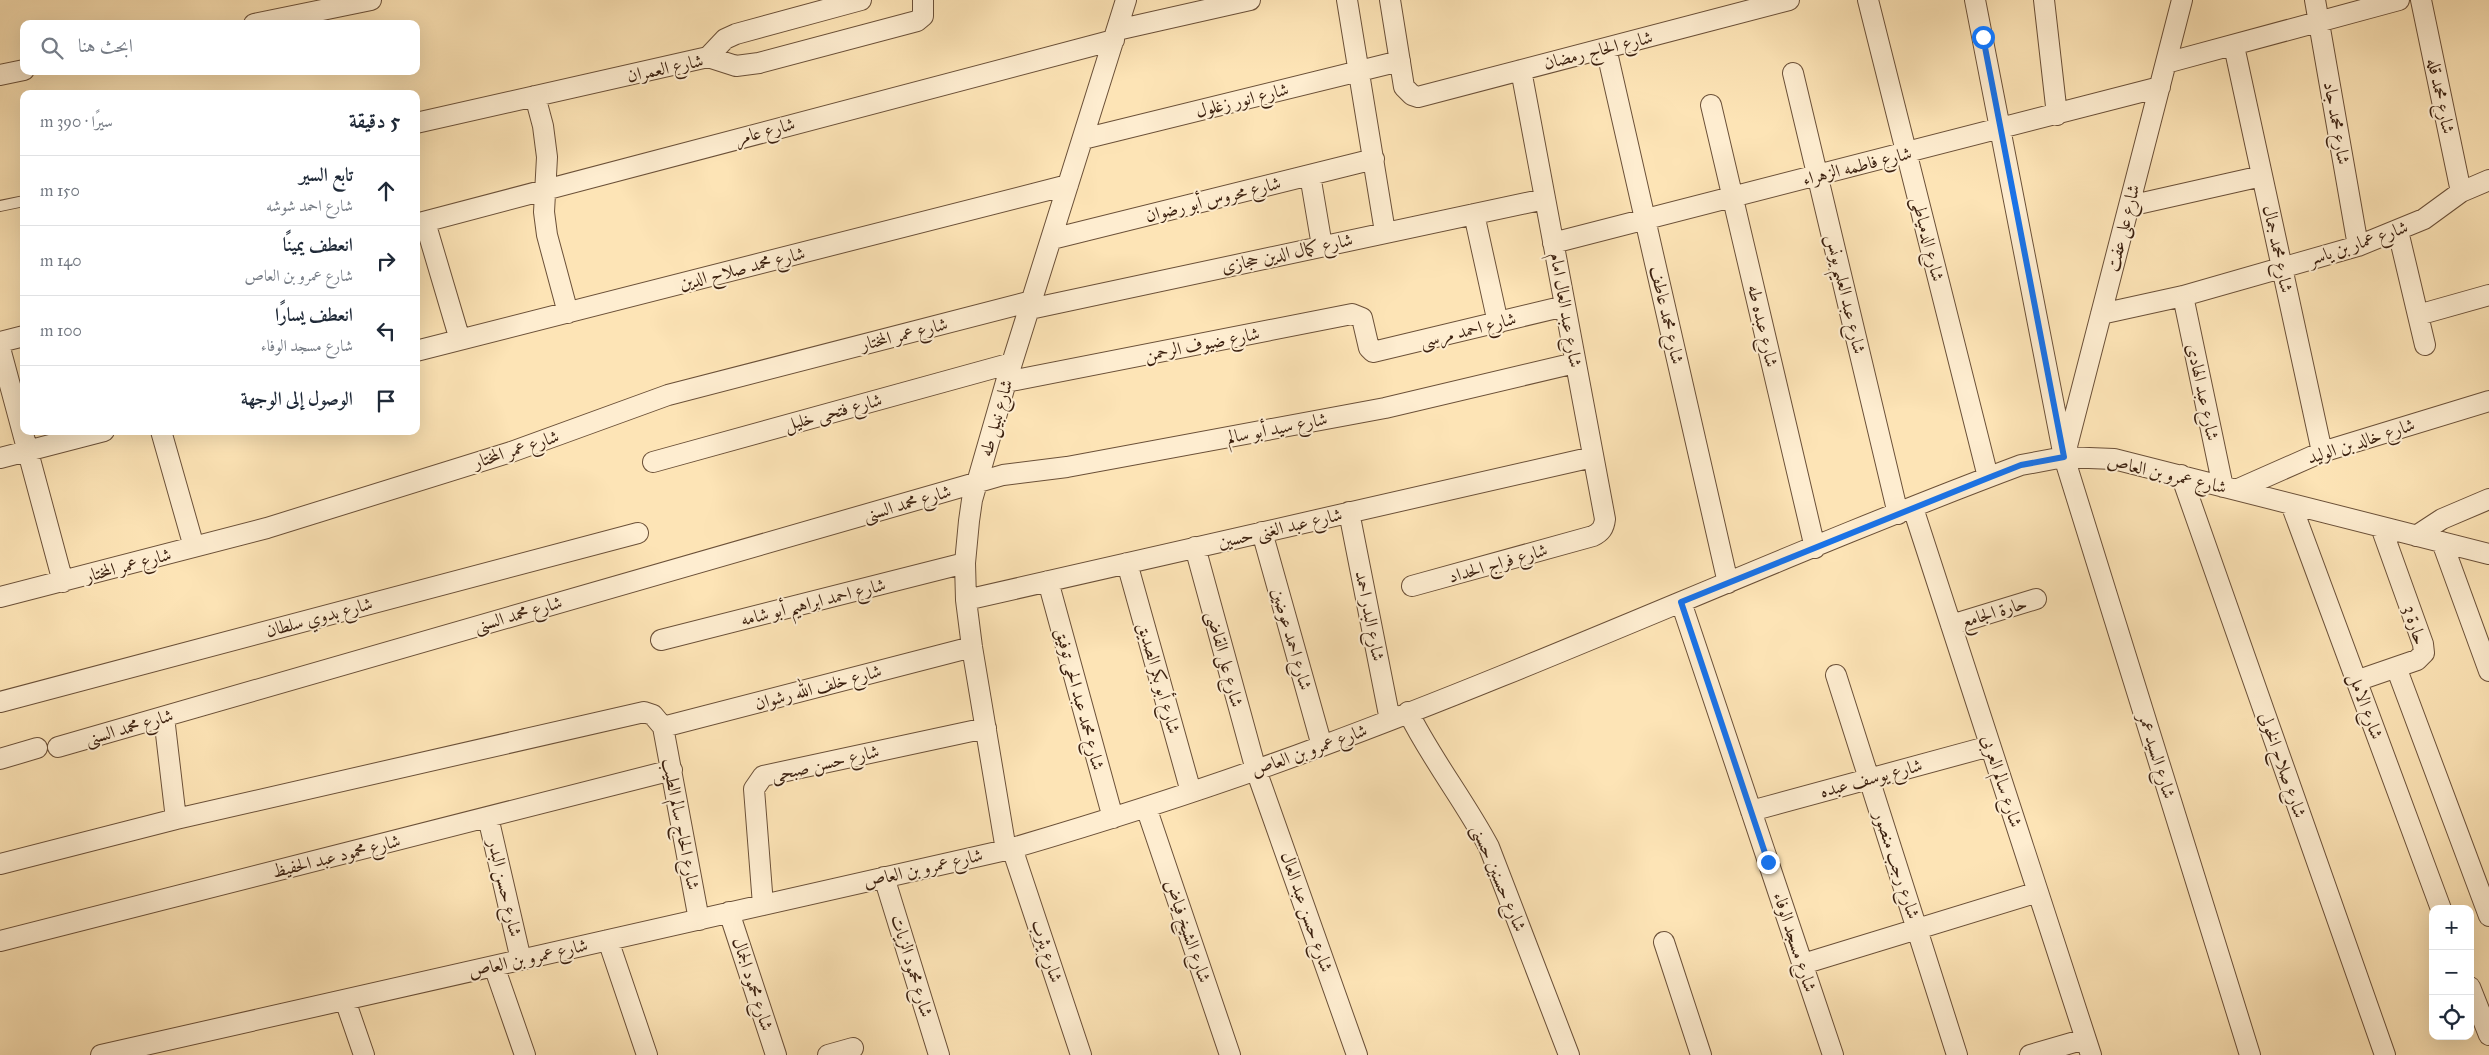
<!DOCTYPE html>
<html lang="ar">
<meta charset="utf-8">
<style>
body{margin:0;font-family:"IM FELL Great Primer",Amiri,serif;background:#f6f6f7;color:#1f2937;direction:rtl}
.controls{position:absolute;right:15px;bottom:15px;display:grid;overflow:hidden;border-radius:10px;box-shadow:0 5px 20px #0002}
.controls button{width:45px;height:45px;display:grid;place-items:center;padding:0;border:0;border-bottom:1px solid #e0e1e3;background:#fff;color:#1f2937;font:25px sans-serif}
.stop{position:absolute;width:15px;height:15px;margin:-11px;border:4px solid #1a73e8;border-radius:50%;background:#fff}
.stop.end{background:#1a73e8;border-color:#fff;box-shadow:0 1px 5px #0008}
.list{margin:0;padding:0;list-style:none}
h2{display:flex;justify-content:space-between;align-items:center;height:65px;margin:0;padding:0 20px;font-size:21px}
h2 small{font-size:16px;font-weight:400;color:#747a83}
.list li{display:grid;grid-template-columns:32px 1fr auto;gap:15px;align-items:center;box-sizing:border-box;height:70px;padding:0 20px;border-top:1px solid #e0e1e3}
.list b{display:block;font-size:19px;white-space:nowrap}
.list p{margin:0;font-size:16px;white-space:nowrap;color:#747a83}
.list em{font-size:16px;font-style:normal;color:#747a83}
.icon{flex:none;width:28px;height:28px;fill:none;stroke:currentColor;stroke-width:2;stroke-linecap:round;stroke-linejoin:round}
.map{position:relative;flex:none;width:2489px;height:1055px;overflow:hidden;direction:ltr}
.search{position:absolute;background:#fff;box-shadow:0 5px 20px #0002;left:20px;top:20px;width:400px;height:55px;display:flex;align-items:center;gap:12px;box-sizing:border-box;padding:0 18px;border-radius:10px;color:#747a83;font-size:19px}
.panel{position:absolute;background:#fff;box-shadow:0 5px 20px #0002;left:20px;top:90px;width:400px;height:345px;border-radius:10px;direction:rtl}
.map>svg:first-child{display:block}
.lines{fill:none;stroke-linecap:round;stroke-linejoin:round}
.lane-casing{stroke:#6b5038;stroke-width:12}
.street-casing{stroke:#6b5038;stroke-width:22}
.lane{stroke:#feedd0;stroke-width:10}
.street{stroke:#feedd0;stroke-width:20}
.route{stroke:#1a73e8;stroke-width:6}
.labels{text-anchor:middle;stroke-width:4;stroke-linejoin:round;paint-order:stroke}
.street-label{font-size:18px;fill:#3a1f0e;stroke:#feedd0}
</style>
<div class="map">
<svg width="2489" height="1055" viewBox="0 0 2489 1055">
<rect width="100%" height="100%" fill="#fde4b6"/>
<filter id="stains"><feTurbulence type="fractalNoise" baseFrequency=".004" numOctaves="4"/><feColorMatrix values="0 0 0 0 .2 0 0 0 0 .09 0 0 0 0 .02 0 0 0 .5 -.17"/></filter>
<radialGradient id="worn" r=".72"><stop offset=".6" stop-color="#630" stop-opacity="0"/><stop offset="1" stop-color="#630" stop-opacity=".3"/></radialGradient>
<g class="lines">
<defs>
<path id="lane" d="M0,206L24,201"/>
<path id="street" d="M1347,0L1385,232
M1390,0L1404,87L1412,95L1418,97L1789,0
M1868,0L1988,477
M1975,0L2064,457L2250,1055
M2044,0L2057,115
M2315,0L2358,246
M2421,0L2461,192
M254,24L371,0
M1117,30L1250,0
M2234,46L2322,452
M1606,48L1728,583
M708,57L725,39L736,34L861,0
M2166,63L2399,0
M1793,73L1898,514
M0,75L24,70
M535,96L543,126L547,157L544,212L547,235L568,313
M1711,105L1815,548
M416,123L708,57L736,66L759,63L917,21L923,16V0
M1083,139L1400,61
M1310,175L1322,246
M2129,206L2262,176
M1474,214L1498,323
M425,222L460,340
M416,224L1114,40
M2398,231L2425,345
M1052,239L1374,159
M1553,243L2160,87
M2183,296L2223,487
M1030,309L1545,199
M2101,314L2183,296L2358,246L2424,219L2461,192L2489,180
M2418,315L2489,295
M0,342L24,336
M0,348L63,582
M416,351L1068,185
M1006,382L1352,314L1362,318L1369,348L1373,352L1565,306
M161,431L194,547
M2066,450L2182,0
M0,458L104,431
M653,462L1012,363
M2181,475L2385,1055
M2236,490L2322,452L2489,401
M2291,504L2441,909
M1913,508L2091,1055
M1349,512L1390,720
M1262,532L1322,746
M2416,536L2442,519L2489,499
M2442,542L2489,671
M1195,547L1256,770L1357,1055
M1127,563L1191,792
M1048,581L1113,818
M1412,586L1593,536C1601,532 1604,528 1605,519L1521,70
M0,597L267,528L511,452L668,395L1032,301
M966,600L1593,457
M1681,602L1833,1055
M1951,625L2036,599
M661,640L965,563
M2396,667L2489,916
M1836,675L1957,1055
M2356,681L2417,660L2424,653L2423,644L2381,527
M0,702L638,533
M1408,712C1432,760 1464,800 1489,847L1569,1055
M164,717L176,819
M663,727L972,647
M58,747L1003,475L1067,467L1385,408L1575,363
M0,759L37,748
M1146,807L1230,1055
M1751,811L1990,746
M488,817L521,960
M1012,848L1081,1055
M1006,850L972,647L966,600L965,563L969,521L972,500L1006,382L1126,0
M0,864L176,819L644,712L653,715L663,727L699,920
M884,877L939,1055
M763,905L754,789L763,776L986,728
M729,912L776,1055
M608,940L647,1055
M0,941L672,770
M1664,942L1701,1055
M1803,964L2038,892
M494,966L525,1055
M2470,987L2489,1035
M345,1000L364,1055
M101,1055L1006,850C1112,819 1218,785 1322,746C1557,659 1786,553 2021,465L2064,457L2114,459L2489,554
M828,1055L853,1048
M2030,1055L2085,1039"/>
</defs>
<use href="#lane" class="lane-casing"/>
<use href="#street" class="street-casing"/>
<use href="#lane" class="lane"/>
<use href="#street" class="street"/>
</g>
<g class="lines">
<path class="route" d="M1768,862L1681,602L1988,478L2021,465L2064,457L1983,37"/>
</g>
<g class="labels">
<g class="street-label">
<text transform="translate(1598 50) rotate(-14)" y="6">شارع الحاج رمضان</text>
<text transform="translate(665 68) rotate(-12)" y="6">شارع العمران</text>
<text transform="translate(2441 96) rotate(78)" y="6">شارع محمد قله</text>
<text transform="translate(1242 100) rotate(-14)" y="6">شارع انور زغلول</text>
<text transform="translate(2337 123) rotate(80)" y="6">شارع محمد جاد</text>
<text transform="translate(765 131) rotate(-15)" y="6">شارع عامر</text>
<text transform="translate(1857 166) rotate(-14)" y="6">شارع فاطمه الزهراء</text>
<text transform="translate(1213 199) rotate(-14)" y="6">شارع محروس أبو رضوان</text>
<text transform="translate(2123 228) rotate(-76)" y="6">شارع على عفت</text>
<text transform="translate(1928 239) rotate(76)" y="6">شارع الدمياطى</text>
<text transform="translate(2358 243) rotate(-19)" y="6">شارع عمار بن ياسر</text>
<text transform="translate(2278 249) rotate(78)" y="6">شارع محمد جمال</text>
<text transform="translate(1287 253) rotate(-12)" y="6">شارع كمال الدين حجازى</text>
<text transform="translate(742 268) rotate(-14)" y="6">شارع محمد صلاح الدين</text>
<text transform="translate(1846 294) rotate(77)" y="6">شارع عبد العليم يونس</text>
<text transform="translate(1566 310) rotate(80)" y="6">شارع عبد العال امام</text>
<text transform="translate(1667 315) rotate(77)" y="6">شارع محمد عاطف</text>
<text transform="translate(1763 326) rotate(77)" y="6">شارع عبده طه</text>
<text transform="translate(1468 330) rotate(-14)" y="6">شارع احمد مرسى</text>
<text transform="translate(904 334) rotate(-14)" y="6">شارع عمر المختار</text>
<text transform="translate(1202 344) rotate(-11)" y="6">شارع ضيوف الرحمن</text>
<text transform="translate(2203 392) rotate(78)" y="6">شارع عبد الهادى</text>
<text transform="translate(833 412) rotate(-15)" y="6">شارع فتحى خليل</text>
<text transform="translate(996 418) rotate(-74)" y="6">شارع نبيل طه</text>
<text transform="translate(1277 428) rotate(-11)" y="6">شارع سيد أبو سالم</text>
<text transform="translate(2361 441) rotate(-18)" y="6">شارع خالد بن الوليد</text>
<text transform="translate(516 449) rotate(-18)" y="6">شارع عمر المختار</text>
<text transform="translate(2167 474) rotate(13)" y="6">شارع عمرو بن العاص</text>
<text transform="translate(907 503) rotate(-16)" y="6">شارع محمد السنى</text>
<text transform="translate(1280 528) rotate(-13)" y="6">شارع عبد الغنى حسين</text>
<text transform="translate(1498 563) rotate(-16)" y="6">شارع فراج الحداد</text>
<text transform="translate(128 565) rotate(-15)" y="6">شارع عمر المختار</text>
<text transform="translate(813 602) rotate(-14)" y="6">شارع احمد ابراهيم أبو شامه</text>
<text transform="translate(1994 612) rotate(-17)" y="6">حارة الجامع</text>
<text transform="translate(518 614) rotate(-16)" y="6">شارع محمد السنى</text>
<text transform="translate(1370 616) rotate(79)" y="6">شارع البدر احمد</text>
<text transform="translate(319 617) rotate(-15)" y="6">شارع بدوي سلطان</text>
<text transform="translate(2415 625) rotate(73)" y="6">حارة 3</text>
<text transform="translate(1292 639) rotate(74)" y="6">شارع احمد عوضين</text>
<text transform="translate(1225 659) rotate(75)" y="6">شارع على القاضى</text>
<text transform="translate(1159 678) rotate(74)" y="6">شارع أبو بكر الصديق</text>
<text transform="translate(818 687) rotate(-15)" y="6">شارع خلف الله رشوان</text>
<text transform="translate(1080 699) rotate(75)" y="6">شارع محمد عبد الحى توفيق</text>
<text transform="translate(2366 706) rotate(70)" y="6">شارع الامل</text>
<text transform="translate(129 727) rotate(-16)" y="6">شارع محمد السنى</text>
<text transform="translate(1309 750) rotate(-20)" y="6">شارع عمرو بن العاص</text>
<text transform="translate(2157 756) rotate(73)" y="6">شارع السيد عمر</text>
<text transform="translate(825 763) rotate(-13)" y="6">شارع حسن صبحى</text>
<text transform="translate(2283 765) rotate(71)" y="6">شارع صلاح الخولى</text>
<text transform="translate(1871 778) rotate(-15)" y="6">شارع يوسف عبده</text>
<text transform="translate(2002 781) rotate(72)" y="6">شارع سالم العربى</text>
<text transform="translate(681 824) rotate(79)" y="6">شارع الحاج سالم الطيب</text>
<text transform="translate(336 856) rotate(-14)" y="6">شارع محمود عبد الحفيظ</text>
<text transform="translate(1897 865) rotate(72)" y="6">شارع رجب منصور</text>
<text transform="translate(923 868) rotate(-13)" y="6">شارع عمرو بن العاص</text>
<text transform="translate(1499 878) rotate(67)" y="6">شارع حسنين حسنى</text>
<text transform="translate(505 888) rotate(77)" y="6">شارع حسن البدر</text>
<text transform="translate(1307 912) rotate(71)" y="6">شارع حسن عبد العال</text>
<text transform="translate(1188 931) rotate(71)" y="6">شارع الشيخ فياض</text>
<text transform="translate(1795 942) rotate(72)" y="6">شارع مسجد الوفاء</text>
<text transform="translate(1047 951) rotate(72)" y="6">شارع يثرب</text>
<text transform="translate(528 958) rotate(-13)" y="6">شارع عمرو بن العاص</text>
<text transform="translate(912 966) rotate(73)" y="6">شارع محمود الزيات</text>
<text transform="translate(753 984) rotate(72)" y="6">شارع محمود الجمال</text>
</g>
</g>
<rect width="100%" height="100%" filter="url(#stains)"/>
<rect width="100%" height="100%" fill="url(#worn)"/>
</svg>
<div class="controls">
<button>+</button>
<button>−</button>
<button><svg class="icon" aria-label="locate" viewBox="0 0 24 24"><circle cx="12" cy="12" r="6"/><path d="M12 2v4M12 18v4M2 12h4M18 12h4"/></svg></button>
</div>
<div class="stop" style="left:1983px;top:37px"></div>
<div class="stop end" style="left:1768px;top:862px"></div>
<div class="search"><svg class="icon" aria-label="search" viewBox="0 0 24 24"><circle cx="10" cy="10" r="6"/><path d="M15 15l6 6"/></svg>ابحث هنا</div>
<section class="panel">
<h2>5 دقيقة<small>سيرًا · 390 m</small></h2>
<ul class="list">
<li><svg class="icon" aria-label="ahead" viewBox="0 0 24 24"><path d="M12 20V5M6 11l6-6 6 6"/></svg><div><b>تابع السير</b><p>شارع احمد شوشه</p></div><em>150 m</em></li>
<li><svg class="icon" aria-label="right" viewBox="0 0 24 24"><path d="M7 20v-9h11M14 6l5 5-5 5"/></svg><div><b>انعطف يمينًا</b><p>شارع عمرو بن العاص</p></div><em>140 m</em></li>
<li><svg class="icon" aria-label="left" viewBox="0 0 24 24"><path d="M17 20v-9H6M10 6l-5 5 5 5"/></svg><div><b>انعطف يسارًا</b><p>شارع مسجد الوفاء</p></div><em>100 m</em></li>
<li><svg class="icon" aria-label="arrive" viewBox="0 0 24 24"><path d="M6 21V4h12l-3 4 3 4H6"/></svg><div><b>الوصول إلى الوجهة</b></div></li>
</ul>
</section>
</div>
